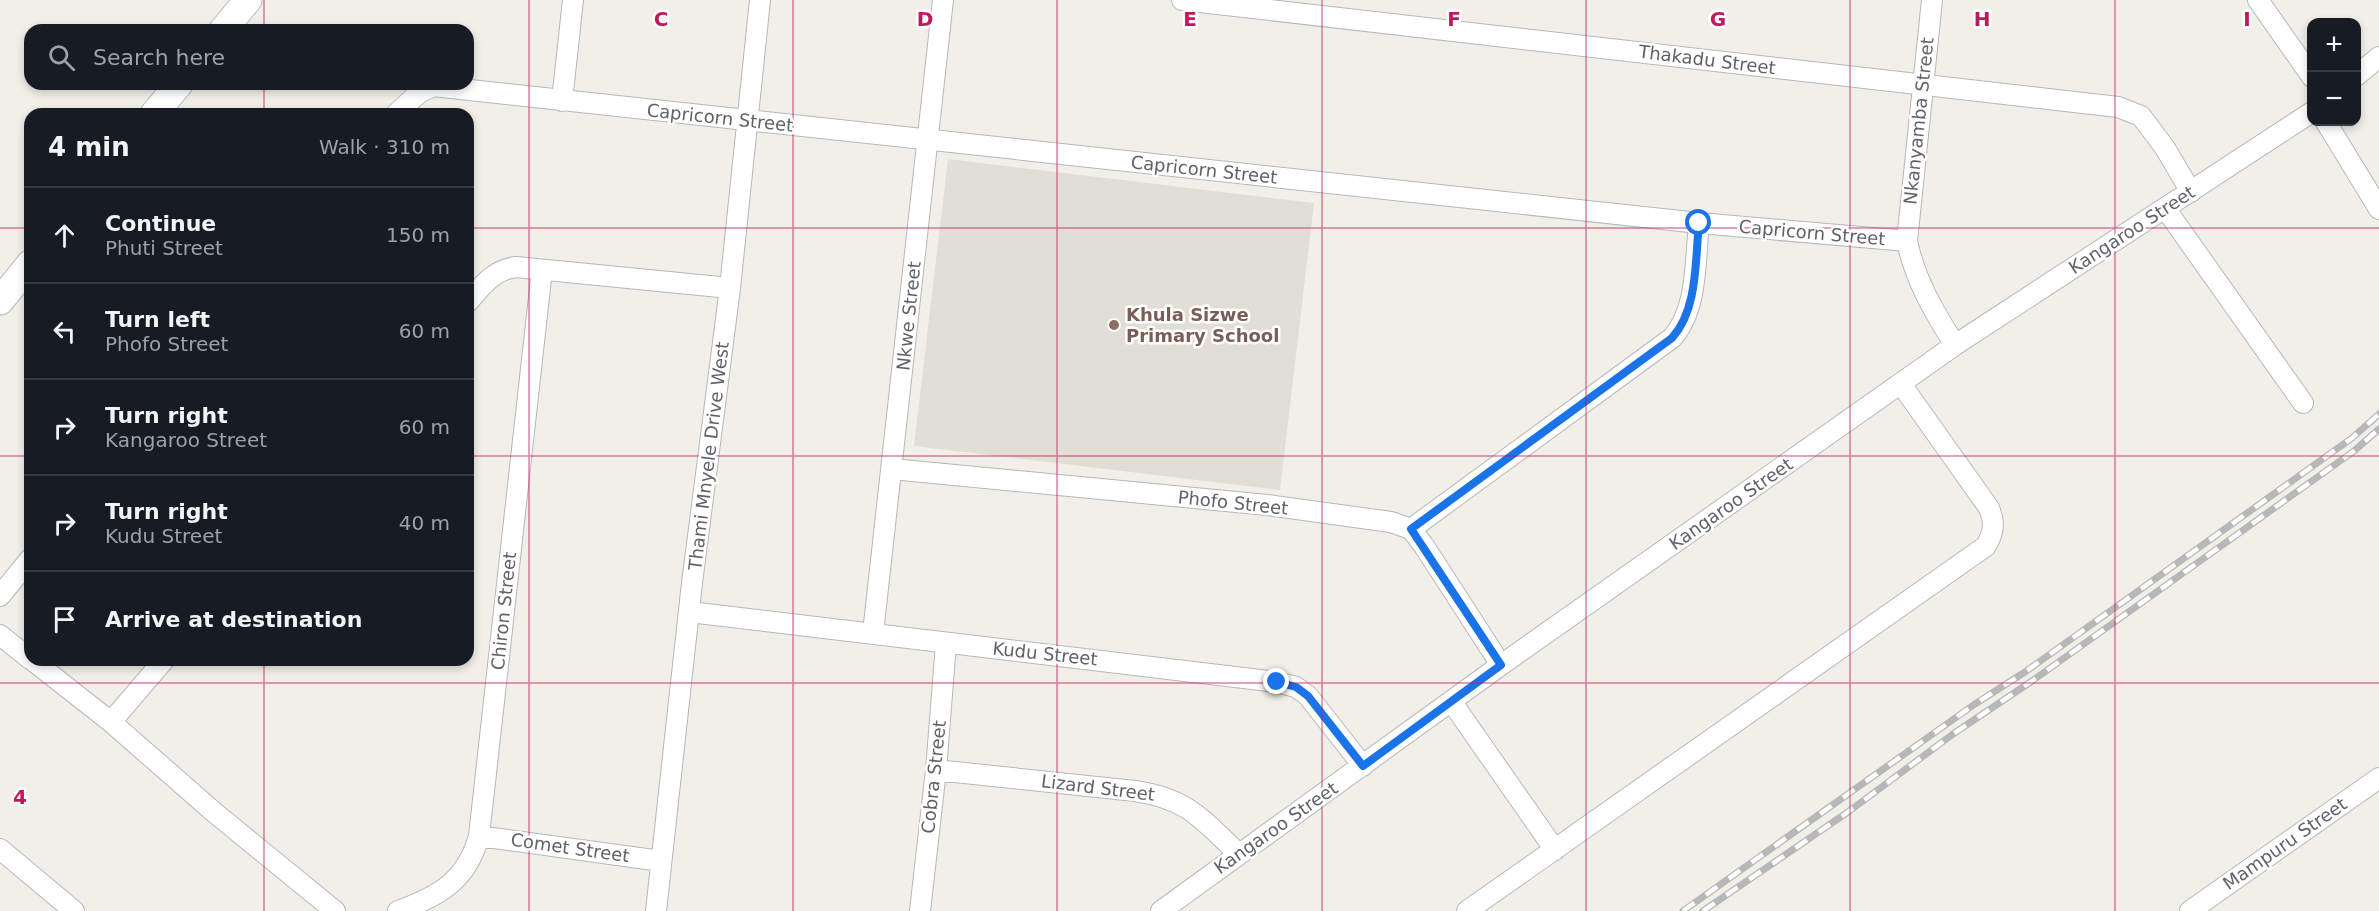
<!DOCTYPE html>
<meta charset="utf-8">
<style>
body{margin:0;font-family:"DejaVu Sans",sans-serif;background:#242831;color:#f1f3f6}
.controls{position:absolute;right:18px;top:18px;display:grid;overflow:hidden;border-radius:12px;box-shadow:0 3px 9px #0003}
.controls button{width:54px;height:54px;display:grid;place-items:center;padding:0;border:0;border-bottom:2px solid #363941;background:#171b24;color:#f1f3f6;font:30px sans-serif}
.stop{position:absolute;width:18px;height:18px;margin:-14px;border:4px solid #1a73e8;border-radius:50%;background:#fff}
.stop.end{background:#1a73e8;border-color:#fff;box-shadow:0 2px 6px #0008}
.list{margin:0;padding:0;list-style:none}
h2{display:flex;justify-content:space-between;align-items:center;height:78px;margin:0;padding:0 24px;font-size:26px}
h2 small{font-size:20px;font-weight:400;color:#9ea1a6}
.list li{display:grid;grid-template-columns:39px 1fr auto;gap:18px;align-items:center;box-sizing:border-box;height:96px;padding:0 24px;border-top:2px solid #363941}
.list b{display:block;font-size:22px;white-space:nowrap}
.list p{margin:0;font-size:20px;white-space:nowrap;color:#9ea1a6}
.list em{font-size:20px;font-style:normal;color:#9ea1a6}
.icon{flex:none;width:33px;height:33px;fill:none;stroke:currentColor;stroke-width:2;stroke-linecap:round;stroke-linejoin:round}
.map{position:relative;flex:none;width:2379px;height:911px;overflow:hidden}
.search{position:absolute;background:#171b24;box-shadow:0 3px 9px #0003;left:24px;top:24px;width:450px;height:66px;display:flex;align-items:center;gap:15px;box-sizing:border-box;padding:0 21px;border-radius:18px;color:#9ea1a6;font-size:22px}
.panel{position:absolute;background:#171b24;box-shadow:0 3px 9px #0003;left:24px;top:108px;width:450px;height:558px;border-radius:18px}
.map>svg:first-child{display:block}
.education{fill:#e1ded6}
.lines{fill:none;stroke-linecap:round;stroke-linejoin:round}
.street-casing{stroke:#b5b8bc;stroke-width:22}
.secondary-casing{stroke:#b6babf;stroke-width:29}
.street{stroke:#fff;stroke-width:20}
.secondary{stroke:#fff;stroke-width:27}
.rail-casing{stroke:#b6b7b8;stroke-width:7}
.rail{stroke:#fff;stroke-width:4.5;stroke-dasharray:14;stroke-linecap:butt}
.route{stroke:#1a73e8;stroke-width:8}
.grid{fill:none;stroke:#c2185b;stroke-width:1.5;stroke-opacity:0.55}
.education-dot{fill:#8d6e63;stroke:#fff;stroke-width:2}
.labels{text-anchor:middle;stroke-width:5;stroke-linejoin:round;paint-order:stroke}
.street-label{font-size:18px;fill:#5f6368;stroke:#fff}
.education-label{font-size:18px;font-weight:bold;fill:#785e54;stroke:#fff;text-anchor:start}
.grid-label{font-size:20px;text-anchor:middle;font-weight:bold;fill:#c2185b;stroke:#fff;stroke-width:5;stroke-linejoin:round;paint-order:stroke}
</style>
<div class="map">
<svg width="2379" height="911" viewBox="0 0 2379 911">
<rect width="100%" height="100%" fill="#f1efe8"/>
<path class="education" d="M948,159L1314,203L1280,490L914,446Z"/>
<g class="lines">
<defs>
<path id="street" d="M1182,0L2118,107L2141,116L2165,148L2191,192
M1932,0L1907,241C1915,280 1934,312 1955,345
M2258,0L2312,77
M2356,76L2379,57
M562,101L573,0
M396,114L419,93L433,86L1699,223L1907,241
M2326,122L2379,209
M2165,208L2303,403
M468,302C483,285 493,270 516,267L730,288
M892,469L1267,505L1391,522L1411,529L1424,546L1501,665
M1411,529L1672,338C1698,309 1695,261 1699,223
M0,596L30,559
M690,612L1277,682L1296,687L1308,696L1363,766
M873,633L943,0
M0,635L30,659
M32,660L111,722L215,813L335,911
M1451,701L1555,850
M111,722L164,660
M936,770L1135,791C1189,799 1201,819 1239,854
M479,836L661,861
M0,849L74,911
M398,911C440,896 467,880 479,836L542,270
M656,911L692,583L730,288L760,0
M920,911L936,770L946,644
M1161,911L1501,665L1955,345L2312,112
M1467,911L1986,546C1994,532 1995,523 1989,508L1901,384
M2190,911L2379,778"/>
<path id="secondary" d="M223,30L248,0
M154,114L179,84
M0,301L30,264"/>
</defs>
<use href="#street" class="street-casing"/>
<use href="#secondary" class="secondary-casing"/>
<use href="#street" class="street"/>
<use href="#secondary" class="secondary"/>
<defs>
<path id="rail" d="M1683,911L1975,704L2025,672L2352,438L2379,414
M1703,911L1848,812L1953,734L2032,681L2354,451L2379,429"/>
</defs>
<use href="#rail" class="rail-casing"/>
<use href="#rail" class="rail"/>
</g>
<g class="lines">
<path class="route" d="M1277,682L1296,687L1308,696L1363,766L1501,665L1411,529L1672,338C1698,309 1695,261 1699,223"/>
</g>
<path class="grid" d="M264,0V30M529,0V911M793,0V911M1057,0V911M1322,0V911M1586,0V911M1850,0V911M2115,0V911M264,84V114M0,228H30M468,228H2379M0,456H30M468,456H2379M264,660V911M0,683H2379"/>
<circle class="education-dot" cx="1114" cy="325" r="6"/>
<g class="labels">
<g class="street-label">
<text transform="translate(1707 60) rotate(7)" y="6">Thakadu Street</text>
<text transform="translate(720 118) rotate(6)" y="6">Capricorn Street</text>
<text transform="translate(1919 121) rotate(-84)" y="6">Nkanyamba Street</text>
<text transform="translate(1204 170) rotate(6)" y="6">Capricorn Street</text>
<text transform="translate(2132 230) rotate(-33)" y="6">Kangaroo Street</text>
<text transform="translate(1812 233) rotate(5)" y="6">Capricorn Street</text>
<text transform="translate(909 316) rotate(-84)" y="6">Nkwe Street</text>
<text transform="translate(709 456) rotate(-83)" y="6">Thami Mnyele Drive West</text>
<text transform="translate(1233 503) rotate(6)" y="6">Phofo Street</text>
<text transform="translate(1731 504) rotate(-35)" y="6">Kangaroo Street</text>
<text transform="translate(504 611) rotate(-84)" y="6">Chiron Street</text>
<text transform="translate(1045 654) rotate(6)" y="6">Kudu Street</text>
<text transform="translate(934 777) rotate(-84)" y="6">Cobra Street</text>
<text transform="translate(1098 788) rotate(7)" y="6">Lizard Street</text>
<text transform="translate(1276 828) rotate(-35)" y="6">Kangaroo Street</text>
<text transform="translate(2285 844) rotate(-35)" y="6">Mampuru Street</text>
<text transform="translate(570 848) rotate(8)" y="6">Comet Street</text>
</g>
<g class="education-label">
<text x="1126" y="321">Khula Sizwe<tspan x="1126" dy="21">Primary School</tspan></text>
</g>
</g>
<g class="grid-label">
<text x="661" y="26">C</text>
<text x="925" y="26">D</text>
<text x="1190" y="26">E</text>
<text x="1454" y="26">F</text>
<text x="1718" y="26">G</text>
<text x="1982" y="26">H</text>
<text x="2247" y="26">I</text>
<text x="20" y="804">4</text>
</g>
</svg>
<div class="controls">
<button>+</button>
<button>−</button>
</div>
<div class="stop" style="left:1699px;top:223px"></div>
<div class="stop end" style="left:1277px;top:682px"></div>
<div class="search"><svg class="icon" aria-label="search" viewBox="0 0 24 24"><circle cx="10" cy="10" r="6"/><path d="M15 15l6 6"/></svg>Search here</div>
<section class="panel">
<h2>4 min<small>Walk · 310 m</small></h2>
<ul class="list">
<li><svg class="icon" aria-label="ahead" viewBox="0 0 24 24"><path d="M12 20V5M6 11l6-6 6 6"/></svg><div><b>Continue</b><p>Phuti Street</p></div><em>150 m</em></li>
<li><svg class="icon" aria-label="left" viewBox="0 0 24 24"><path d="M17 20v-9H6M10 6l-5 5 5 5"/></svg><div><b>Turn left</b><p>Phofo Street</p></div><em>60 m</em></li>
<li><svg class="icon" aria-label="right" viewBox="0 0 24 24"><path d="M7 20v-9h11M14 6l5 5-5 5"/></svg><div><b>Turn right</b><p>Kangaroo Street</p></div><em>60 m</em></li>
<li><svg class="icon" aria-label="right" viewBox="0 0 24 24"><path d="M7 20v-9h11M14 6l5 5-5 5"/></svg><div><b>Turn right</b><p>Kudu Street</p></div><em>40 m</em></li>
<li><svg class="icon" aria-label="arrive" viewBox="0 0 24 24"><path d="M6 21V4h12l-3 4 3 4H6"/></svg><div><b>Arrive at destination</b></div></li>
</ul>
</section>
</div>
